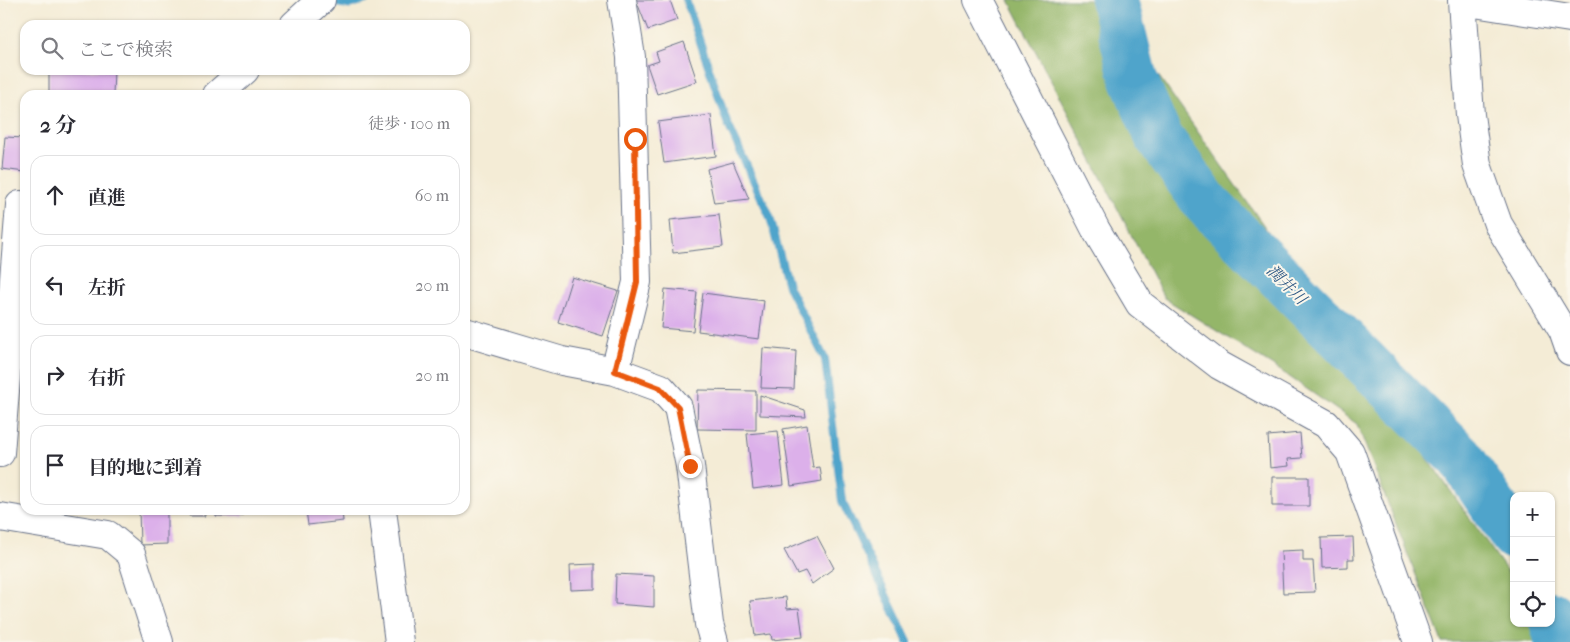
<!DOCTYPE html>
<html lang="ja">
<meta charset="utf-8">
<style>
body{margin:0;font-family:"IM FELL French Canon","Noto Serif JP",serif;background:#f2f2f3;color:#2b2b33}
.controls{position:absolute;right:15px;bottom:15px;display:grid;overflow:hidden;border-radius:10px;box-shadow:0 1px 4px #0004}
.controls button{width:45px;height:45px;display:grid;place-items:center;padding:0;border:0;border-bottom:1px solid #e1e1e2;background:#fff;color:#2b2b33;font:25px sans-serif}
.stop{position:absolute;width:15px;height:15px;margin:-11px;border:4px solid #ea580c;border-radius:50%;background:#fff}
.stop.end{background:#ea580c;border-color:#fff;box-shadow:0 1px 5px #0008}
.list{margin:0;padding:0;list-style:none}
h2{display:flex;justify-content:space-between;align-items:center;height:65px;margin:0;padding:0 20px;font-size:21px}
h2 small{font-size:16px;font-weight:400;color:#7c7c81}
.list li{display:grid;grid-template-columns:32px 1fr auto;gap:15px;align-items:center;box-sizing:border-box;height:80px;margin:0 10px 10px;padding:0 10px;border:1px solid #e1e1e2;border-radius:15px}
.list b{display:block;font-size:19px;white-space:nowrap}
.list em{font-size:16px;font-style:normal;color:#7c7c81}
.icon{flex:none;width:28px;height:28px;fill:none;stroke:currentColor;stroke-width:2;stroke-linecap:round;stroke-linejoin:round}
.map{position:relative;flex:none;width:1570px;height:642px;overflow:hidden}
.search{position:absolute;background:#fff;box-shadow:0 1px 4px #0004;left:20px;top:20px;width:450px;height:55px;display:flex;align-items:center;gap:12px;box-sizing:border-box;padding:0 18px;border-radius:15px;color:#7c7c81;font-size:19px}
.panel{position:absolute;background:#fff;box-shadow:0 1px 4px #0004;left:20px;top:90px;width:450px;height:425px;border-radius:15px}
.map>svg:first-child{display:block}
.forest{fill:#94b669;stroke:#587264}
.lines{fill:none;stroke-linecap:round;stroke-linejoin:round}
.stream{stroke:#4fa4cb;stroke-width:8}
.river{stroke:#4fa4cb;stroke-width:48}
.building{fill:#dcb0ea}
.minor-casing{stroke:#677188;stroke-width:30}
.minor{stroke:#fff;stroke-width:28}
.route{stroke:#ea580c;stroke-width:6}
.labels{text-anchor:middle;stroke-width:4;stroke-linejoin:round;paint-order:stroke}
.water-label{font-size:16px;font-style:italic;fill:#2d5884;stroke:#fbf7ec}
</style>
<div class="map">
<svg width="1570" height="642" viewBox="0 0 1570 642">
<rect width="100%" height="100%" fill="#fbf7ec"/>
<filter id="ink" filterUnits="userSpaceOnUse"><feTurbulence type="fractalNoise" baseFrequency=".02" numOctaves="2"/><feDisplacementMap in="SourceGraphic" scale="10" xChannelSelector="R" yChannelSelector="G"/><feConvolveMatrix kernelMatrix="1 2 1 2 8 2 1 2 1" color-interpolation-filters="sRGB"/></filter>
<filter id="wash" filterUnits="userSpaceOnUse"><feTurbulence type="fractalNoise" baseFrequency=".0096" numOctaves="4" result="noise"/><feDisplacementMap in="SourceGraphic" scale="20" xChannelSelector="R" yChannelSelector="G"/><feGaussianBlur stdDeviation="1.12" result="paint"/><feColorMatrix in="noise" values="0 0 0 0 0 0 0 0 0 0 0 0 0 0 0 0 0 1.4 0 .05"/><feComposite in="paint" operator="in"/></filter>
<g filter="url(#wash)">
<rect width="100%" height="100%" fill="#f4ecd6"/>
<path class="forest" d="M1009,0H1105L1514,581V623H1532L1536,642H1442L1357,424L1281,371L1164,298Z"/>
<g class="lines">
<path class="stream" d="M686,0L727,122L770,217L788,286L825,359L842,501L908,642
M325,1L349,5L366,0"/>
<path class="river" d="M1114,0L1134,80L1158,136L1206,203L1459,456L1514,536
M1551,615L1559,642"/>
</g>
<g id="blocks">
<path class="building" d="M636,0H670L677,20L648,30Z
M684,42L697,81L657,94L647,65L659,61L656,52Z
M49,70H114L113,95H49Z
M711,115L716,156L664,163L658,122Z
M5,137L25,138V172L2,169Z
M733,162L749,199L714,203L707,169Z
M719,215L723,247L673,253L670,220Z
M572,277L618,291L603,336L558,322Z
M665,289L697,292L693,331L661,328Z
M703,293L764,301L759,339L698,331Z
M763,348L796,351L794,389L761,388Z
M698,390L756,391V430L697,429Z
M760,395L805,410L806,417L760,415Z
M807,425L813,468L820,467L822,481L791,486L783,429Z
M778,431L784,485L753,489L747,434Z
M1300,433L1302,458L1288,459L1289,466L1270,468L1268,436Z
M465,476H468L467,506H465Z
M1272,477H1309V506H1272Z
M139,510H167V544L140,545Z
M189,510H205V516H189Z
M216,510H243V516H216Z
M306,510H342L343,521L308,525Z
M817,536L834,568L812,584L805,571L797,574L784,550Z
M1353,537L1354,559H1348V567L1322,568L1321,538Z
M1303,550V561H1313L1315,592L1283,593L1281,551Z
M595,564V589L571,590L570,565Z
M616,574L654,576V607L615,604Z
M786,597L787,609L799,608L803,637L772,640L771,634L755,636L750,601Z"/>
</g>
</g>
<g filter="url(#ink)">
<use href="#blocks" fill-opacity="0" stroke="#677188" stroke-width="1"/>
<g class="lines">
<defs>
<path id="minor" d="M978,0L1096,230L1140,304L1219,365L1326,424L1350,452L1418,642
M1570,18L1462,1L1470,115L1477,165L1498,224L1563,331L1570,351
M294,25L321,0
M217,95L245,70
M465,332L562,361L615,371L661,388L678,407L690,466L709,624L714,642
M615,371L637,282L631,57L622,0
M0,453L20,205
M382,510L399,642
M0,517L108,535L131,554L159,642"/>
</defs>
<use href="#minor" class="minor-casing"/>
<use href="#minor" class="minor"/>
</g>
</g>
<g class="lines" filter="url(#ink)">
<path class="route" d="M635,139L637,282L615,371L660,388L678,407L690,466"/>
</g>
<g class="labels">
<g class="water-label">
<text transform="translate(1287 284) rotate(45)" y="6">潤井川</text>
</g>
</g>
</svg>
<div class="controls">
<button>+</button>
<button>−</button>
<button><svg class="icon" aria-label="locate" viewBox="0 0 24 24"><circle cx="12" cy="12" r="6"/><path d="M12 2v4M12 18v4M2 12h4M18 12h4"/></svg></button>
</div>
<div class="stop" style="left:635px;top:139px"></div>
<div class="stop end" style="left:690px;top:466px"></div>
<div class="search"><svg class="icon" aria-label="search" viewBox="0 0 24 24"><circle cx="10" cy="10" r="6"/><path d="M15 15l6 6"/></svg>ここで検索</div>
<section class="panel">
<h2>2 分<small>徒歩 · 100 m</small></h2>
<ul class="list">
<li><svg class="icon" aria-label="ahead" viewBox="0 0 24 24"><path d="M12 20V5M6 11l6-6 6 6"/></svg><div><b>直進</b></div><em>60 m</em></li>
<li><svg class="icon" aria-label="left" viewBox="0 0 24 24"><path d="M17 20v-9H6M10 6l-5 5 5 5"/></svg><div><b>左折</b></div><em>20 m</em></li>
<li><svg class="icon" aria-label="right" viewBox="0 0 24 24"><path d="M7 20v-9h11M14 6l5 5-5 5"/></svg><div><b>右折</b></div><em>20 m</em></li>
<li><svg class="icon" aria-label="arrive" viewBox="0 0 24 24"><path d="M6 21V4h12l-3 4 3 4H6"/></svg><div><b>目的地に到着</b></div></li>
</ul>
</section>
</div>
